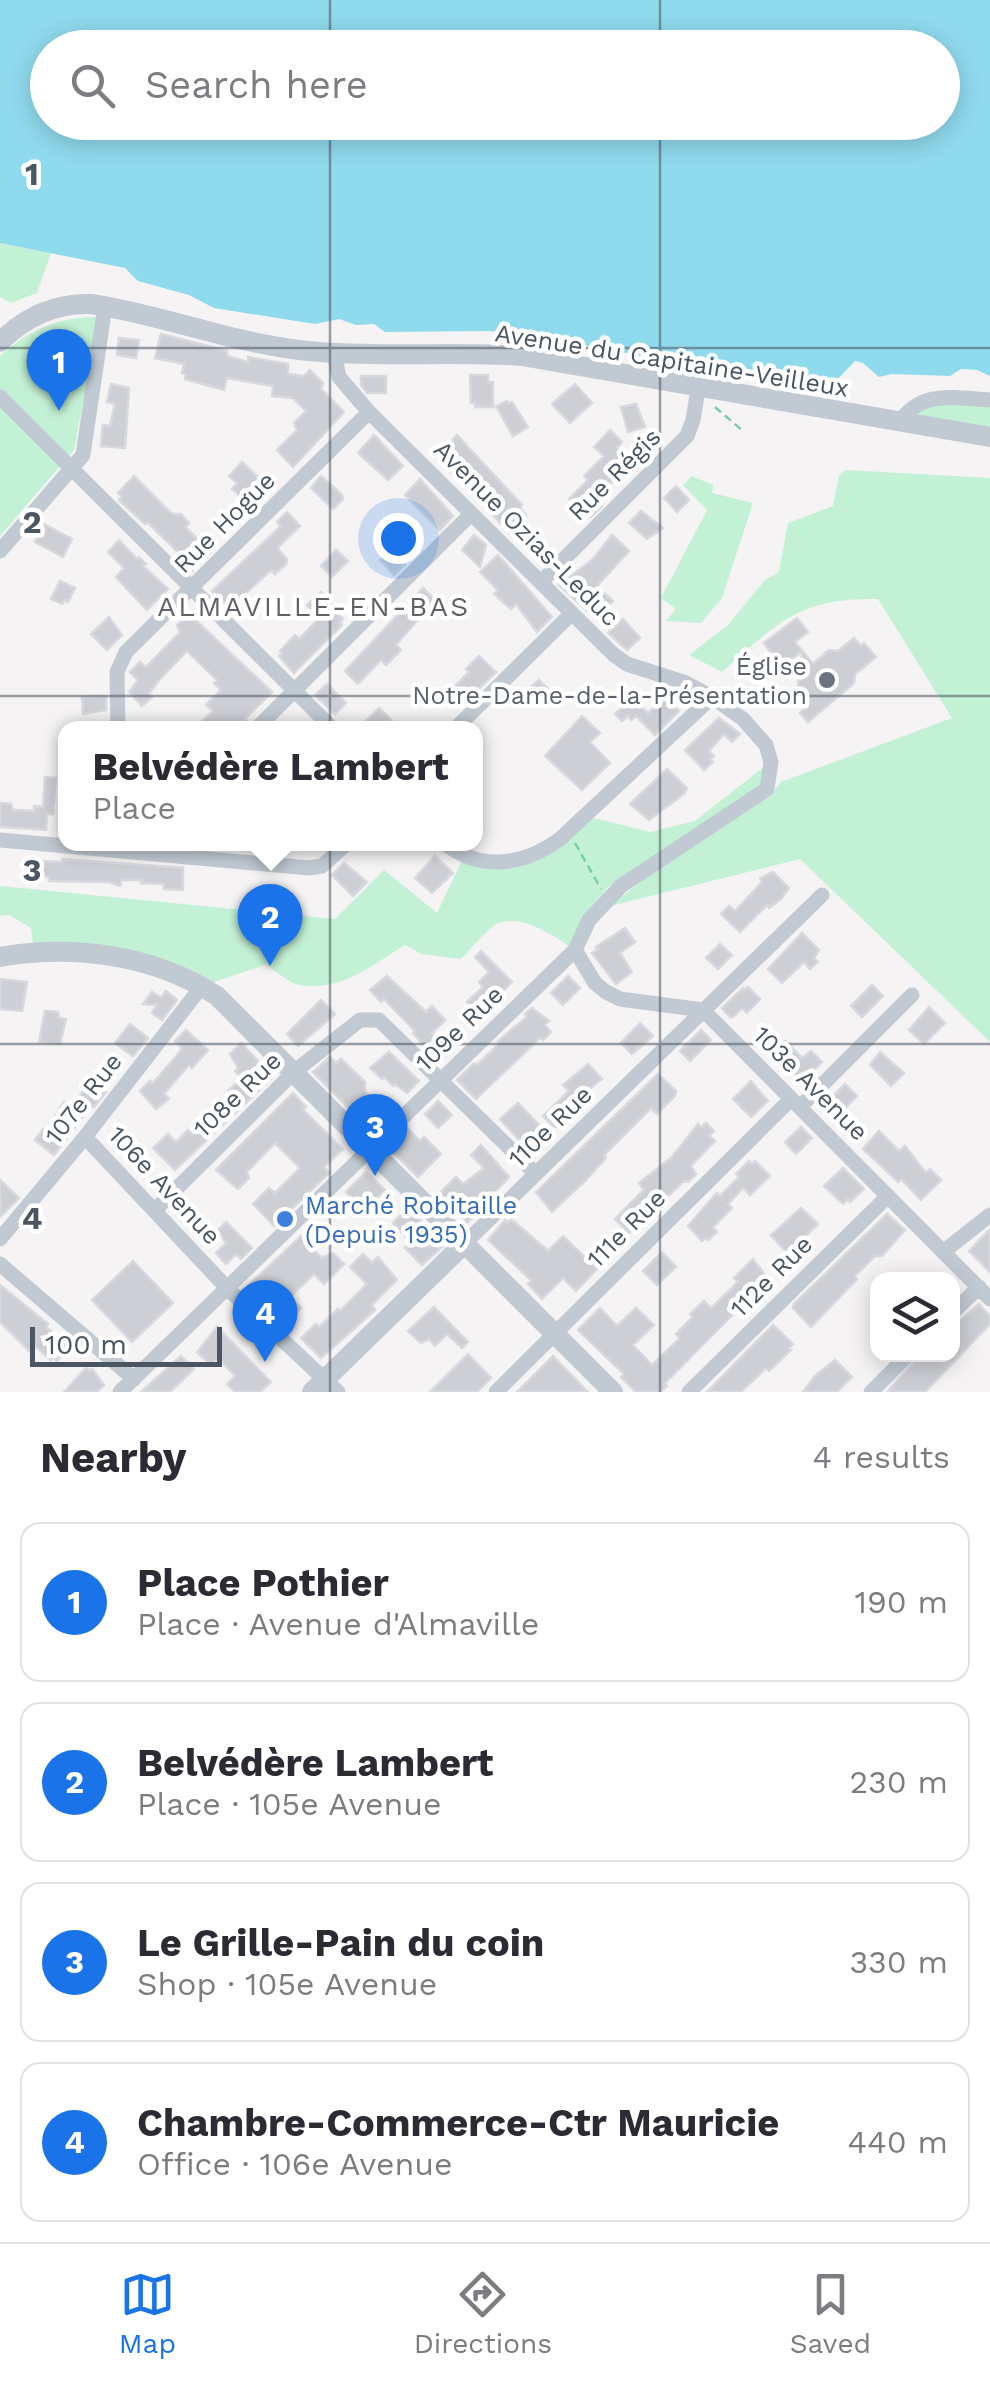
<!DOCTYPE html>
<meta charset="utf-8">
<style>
body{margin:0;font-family:"Work Sans",sans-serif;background:#f2f2f3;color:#2b2b33}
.controls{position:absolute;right:30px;bottom:30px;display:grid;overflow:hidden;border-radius:20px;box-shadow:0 5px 25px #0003}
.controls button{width:90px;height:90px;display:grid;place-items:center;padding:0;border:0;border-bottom:2px solid #e1e1e2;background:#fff;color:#2b2b33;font:50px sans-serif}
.scale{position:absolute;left:30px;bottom:25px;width:192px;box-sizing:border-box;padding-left:10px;border:5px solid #4a5661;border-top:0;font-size:28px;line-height:35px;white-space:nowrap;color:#4a5661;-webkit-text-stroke:8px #fff;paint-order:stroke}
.you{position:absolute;left:398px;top:538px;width:35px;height:35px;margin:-25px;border:8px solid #fff;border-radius:50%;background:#1a73e8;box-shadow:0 0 0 15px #1a73e833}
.badge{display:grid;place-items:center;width:65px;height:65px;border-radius:50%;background:#1a73e8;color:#fff;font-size:32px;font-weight:700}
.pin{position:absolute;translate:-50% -82px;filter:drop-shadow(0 2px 5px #0008)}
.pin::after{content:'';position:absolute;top:52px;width:35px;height:30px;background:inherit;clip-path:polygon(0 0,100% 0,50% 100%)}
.popup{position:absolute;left:58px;top:721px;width:425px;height:130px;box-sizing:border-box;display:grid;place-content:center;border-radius:20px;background:#fff;filter:drop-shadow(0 2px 8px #0005);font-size:32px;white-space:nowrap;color:#7c7c81}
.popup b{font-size:38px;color:#2b2b33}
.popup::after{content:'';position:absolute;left:50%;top:100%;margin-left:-20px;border:20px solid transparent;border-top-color:#fff}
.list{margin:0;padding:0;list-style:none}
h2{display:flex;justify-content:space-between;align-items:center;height:130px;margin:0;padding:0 40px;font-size:42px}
h2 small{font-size:32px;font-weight:400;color:#7c7c81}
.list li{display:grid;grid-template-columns:65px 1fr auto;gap:30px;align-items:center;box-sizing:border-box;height:160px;margin:0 20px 20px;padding:0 20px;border:2px solid #e1e1e2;border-radius:20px}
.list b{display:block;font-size:38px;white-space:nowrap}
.list p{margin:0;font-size:32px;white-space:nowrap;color:#7c7c81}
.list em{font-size:32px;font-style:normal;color:#7c7c81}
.icon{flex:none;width:55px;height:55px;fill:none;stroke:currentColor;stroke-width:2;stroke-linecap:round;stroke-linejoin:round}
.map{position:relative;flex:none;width:990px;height:1392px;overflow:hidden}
.search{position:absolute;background:#fff;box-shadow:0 5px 25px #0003;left:30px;right:30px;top:30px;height:110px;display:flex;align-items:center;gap:25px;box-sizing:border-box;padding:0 35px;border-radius:55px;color:#7c7c81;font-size:38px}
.sheet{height:850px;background:#fff}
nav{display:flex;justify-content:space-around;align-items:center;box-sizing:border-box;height:140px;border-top:2px solid #e1e1e2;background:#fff;font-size:28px;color:#7c7c81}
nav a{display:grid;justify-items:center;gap:5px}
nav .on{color:#1a73e8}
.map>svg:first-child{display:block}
.green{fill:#c3f1d5}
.water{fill:#90daee;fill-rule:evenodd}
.building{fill:#cdcfd5;stroke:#d7d9de;stroke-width:2.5}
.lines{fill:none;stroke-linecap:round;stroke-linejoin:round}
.path{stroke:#7ad0a6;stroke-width:2.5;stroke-dasharray:8 5;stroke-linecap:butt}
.minor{stroke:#c1cad2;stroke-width:15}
.tertiary{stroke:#c1cad2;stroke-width:20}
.grid{fill:none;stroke:#4a5661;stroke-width:2.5;stroke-opacity:0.55}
.worship-dot{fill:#6b7280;stroke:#fff;stroke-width:4}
.shop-dot{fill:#3f7fe0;stroke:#fff;stroke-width:4}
.labels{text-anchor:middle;stroke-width:9;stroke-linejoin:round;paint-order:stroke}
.street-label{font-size:25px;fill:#4a5661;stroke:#fff}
.worship-label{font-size:25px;fill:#5b616d;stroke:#fff;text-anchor:end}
.shop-label{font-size:25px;fill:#366cbe;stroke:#fff;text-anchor:start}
.neighbourhood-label{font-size:28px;letter-spacing:2.5px;fill:#5f6368;stroke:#fff}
.grid-label{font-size:32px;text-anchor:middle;font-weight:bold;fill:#4a5661;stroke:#fff;stroke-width:9;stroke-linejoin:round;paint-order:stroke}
</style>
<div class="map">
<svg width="990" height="1392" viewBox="0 0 990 1392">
<rect width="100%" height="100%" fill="#f5f3f3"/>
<path class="green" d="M0,243L51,253L37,293L11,303L0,297Z
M99,317L74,450L0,536V356C29,330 59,316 99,317Z
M990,400V437L906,413L914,405Z
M845,470L990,478V1042L800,859L610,906L648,876L774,791L781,782L952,718L878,599C798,598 779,622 722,672L689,655L728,625L765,580L779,572L788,523L833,506L839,476Z
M692,476L713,485L712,493L753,503L722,598L701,623L666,621L676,609L661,598L707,510L683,485Z
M765,766L760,786L608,887L584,916L569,946C551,934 518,912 495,925C483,933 471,949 461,959L422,954L405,945C374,964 339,993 300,985C287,983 277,970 265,965L202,986L187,978L34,952L31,928L9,915L0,916V886L335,919L384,870L437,913L463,858L499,864L590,817L650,832L695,821Z"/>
<path class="water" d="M0,0H990V376L977,370L961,369L950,376L892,374L879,377L863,363L855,361L835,382H825L734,373L540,337L489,331L385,332L374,324L356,325L339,319L315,324L214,308L189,295L138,281L125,268L0,243ZM48,48H942V122H48Z"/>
<path class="building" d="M161,334L227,351V356L248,362V357L288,364V374L304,376L310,370L323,383L321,389L344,412L293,467L277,450L297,430L294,423L306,411L293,398L272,396L273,386L227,378L224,390L185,379L186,374L182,373L184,364L155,358Z
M119,338L139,340L136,358L117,355Z
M470,375H488V382H493V407H475V403H471Z
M361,376H386V393H367L361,385Z
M111,384L129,388L125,448L101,446L103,425L110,426L115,404L107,402Z
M575,384L592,403L570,423L552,404Z
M507,401L508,404L512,402L528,427L513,436L496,406Z
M636,404L645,427L628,432L621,407Z
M610,430L622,442L617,448L632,463L594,499L602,506L591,517L569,499L588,480L584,476L604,456L594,447Z
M374,435L403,466L388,480L358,453Z
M457,435L522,505L520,508L526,515L509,532L444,464L455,453L447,446Z
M242,462L266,485L262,489L267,494L253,508L232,489L237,483L229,476Z
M134,476L172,514H181L189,523L185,527L211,552L191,572L180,561L179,553L147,522L145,524L119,500L122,496L118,493Z
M321,476L342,495L343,499L333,509L311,488Z
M420,479L453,516L440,530L405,495Z
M676,486L689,500L677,512L664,498Z
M641,511L663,528L647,539L629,523Z
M287,512L300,526L277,548L287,559L286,564L275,574L271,570L230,608L212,591L281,526L277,522Z
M44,524L72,539L63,557L35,542Z
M474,535L486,545L480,567L462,550Z
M612,535L629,551L597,586L613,601L595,618L559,585L592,560Z
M119,540L137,559L139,557L146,564L143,566L168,589L147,610L116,577L124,568L108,552Z
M336,550L348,561L332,577L321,566Z
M391,550L405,565L394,575L380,560Z
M498,555L552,617L537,632L516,604L511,609L494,594L498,590L480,572Z
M60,581L75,588L68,602L65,600L62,604L51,599Z
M423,588L435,600L396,645L401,650L386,665L381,660L358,684L345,671Z
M321,592L338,609L335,611L343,619L340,622L342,625L294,673L279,656L282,653L280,651L295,635L299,639L320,618L307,605Z
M189,614L272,692L245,719L248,722L244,728H195L213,711L206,705L221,690L214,683L217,680L187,651L161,678L149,693L152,697L142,706L129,692L138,680L130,672L140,662L146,667L180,632L177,625Z
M109,617L122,635L107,650L91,634Z
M797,618L808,632L795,642L813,664L829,650L838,651L854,638L861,646L864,643L876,657L855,674L854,683L808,722L800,713L804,709L790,692L798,686L802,651L782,667L764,643Z
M623,619L640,638L627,650L608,633Z
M479,656L496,672L461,706L448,693L469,672L466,669Z
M539,680L554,695L542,706L527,690Z
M327,684L346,703L335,714L315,695Z
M102,696L106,697V710L83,714L82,697Z
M665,697L679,711L655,735L636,716L631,720L628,716L622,721L615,714L632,698L648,713Z
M379,708L393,722L387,728H359Z
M582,716L600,733L590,742L610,763L582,790L545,756Z
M719,718L740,734L732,742L724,734L709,751L714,756L710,759L713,762L704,770L685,750Z
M667,769L687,788L685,793L649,820L630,804Z
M45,777L56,778L53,814H47L46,830L0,827V803L11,804L13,810L34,811V806L43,807Z
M435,856L453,873L432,893L415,878Z
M63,859L183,868V890L164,889V884L141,883V880H122L120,886L109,882L49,881V877L40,876V861L62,862Z
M344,863L367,882L353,896L332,875Z
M773,872L789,888L781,899L769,908L767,905L740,932L721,914L729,906L735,911L762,882L760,878Z
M625,928L635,942L620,953L632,972L616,984L592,953L598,949L596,947Z
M802,933L819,950L814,958L818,962L810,969L804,962L782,983L768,969Z
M720,944L732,955L718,969L706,958Z
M481,951L512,982L488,1005L492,1010L479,1022L466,1008L469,1005L467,1002L483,987L479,982L489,972L475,957Z
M387,976L426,1012L432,1006L445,1020L432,1033L450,1051L439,1063L413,1033L415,1031L384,999L381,1002L370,990Z
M568,976L580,988L563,1005L551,993Z
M0,979L27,982L22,1011L0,1009Z
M872,985L883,996L862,1017L851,1006Z
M748,987L760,999L747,1013L742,1008L733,1017H730L722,1008L743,988L745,990Z
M166,991L177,1000L162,1020L152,1013L157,1005L143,1004L152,992L161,998Z
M321,1000L335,1014L298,1046L287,1034Z
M929,1007L945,1023L924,1044L909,1030Z
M532,1008L549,1021L545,1025L551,1032L543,1040L540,1038L476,1099L457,1080L473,1064H478L500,1043L498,1041L527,1017L525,1014Z
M45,1011L58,1012L59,1018L66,1019L60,1044L39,1042Z
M640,1023L653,1036L632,1054L621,1043Z
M130,1024L148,1038L133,1056L115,1043Z
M186,1030L208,1050L192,1068L189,1065L164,1094L169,1099L156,1109L140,1091L150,1081L152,1084L178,1054L182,1048L175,1041Z
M701,1030L711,1040L690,1061L680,1051Z
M785,1041L802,1058L811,1051L822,1062L802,1082L772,1053Z
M241,1043L273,1077L175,1170L153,1148L168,1134L176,1142L188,1130L192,1134L225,1102L228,1091L242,1078L235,1071L238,1068L230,1054Z
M389,1052L419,1081L407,1093L395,1084L393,1086L384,1077L382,1079L370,1068Z
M880,1052L904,1073L891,1086L870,1065Z
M330,1057L336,1063L341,1059L365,1082V1092L388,1116L372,1132L313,1072Z
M588,1064L602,1079L564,1110L569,1115L557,1127L553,1126L543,1116L569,1091L563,1085Z
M658,1074L676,1091L675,1096L657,1114L651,1108L604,1155L606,1158L585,1181L552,1212L536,1192Z
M91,1081L106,1092L94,1107L91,1105L54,1155L35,1140L43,1129L46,1131L64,1102L72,1106Z
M751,1081L768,1101L751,1117L733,1099Z
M845,1084L857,1096L836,1117L824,1105Z
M293,1093L306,1107L303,1110L343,1149L324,1167L329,1173L274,1226L253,1204L269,1188L275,1193L300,1168L275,1143L247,1172L249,1178L238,1189L216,1170Z
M438,1101L452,1115L438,1128L425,1114Z
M518,1103L543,1129L536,1136L543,1144L532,1154L500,1119Z
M706,1123L714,1131L709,1136L715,1141L691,1166L696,1174L688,1182L684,1181L629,1233L615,1219L644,1190L639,1183L671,1158L698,1124L701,1128Z
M801,1127L812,1138L796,1154L785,1142Z
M408,1129L420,1141L424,1137L441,1154L418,1177L389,1148Z
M879,1131L899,1151L905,1146L926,1173L930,1169L941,1180L921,1200L901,1179L898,1182L863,1149Z
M481,1145L509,1177L467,1223L439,1194L456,1177L463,1184L484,1168L471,1155Z
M749,1161L752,1164L755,1161L770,1176L750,1195L743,1188L728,1204L732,1208L713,1227L717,1232L708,1240L706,1238L702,1241L688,1226L714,1196L717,1193L720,1196L739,1177L736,1174Z
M843,1168L864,1189L850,1202L848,1199L843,1204L824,1186Z
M366,1172L385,1190L364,1210L346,1192Z
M0,1180L19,1198L0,1217Z
M188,1204L208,1223L200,1231L198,1229L194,1233L177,1216Z
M408,1208L442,1242V1247L422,1265L405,1248L410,1242L393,1223Z
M801,1208L818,1224L800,1242V1246L788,1254L771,1235Z
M887,1214L905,1230L882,1256H875L855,1276L857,1279L811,1327L793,1308L794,1304Z
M511,1219L548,1251L563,1236L597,1269L576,1291L563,1278L542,1299L528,1284L531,1280L488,1240L505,1220L508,1223Z
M226,1222L252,1248L241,1259L236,1254L226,1264L216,1253L226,1243L218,1230Z
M990,1229V1272L969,1251Z
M301,1236L322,1258L333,1253L344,1264L324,1284L314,1274L290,1297L301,1308L287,1323L266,1303L264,1305L249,1285Z
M662,1252L676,1267L657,1285L643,1271Z
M363,1254L372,1263L378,1257L397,1280L372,1305L375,1310L321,1358L301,1338L316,1324L319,1327L338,1309L340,1311L367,1284L350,1267Z
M753,1259L768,1279L664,1384L667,1386L660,1392H636L621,1377L624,1374L578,1330L600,1308L617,1326L636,1308L654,1325L633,1345L652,1365L680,1338L676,1334L693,1317L690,1314L704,1301L711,1308L738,1282L734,1278Z
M133,1261L173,1303L132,1342L92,1300Z
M0,1285L48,1324L46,1327L69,1347L57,1361L53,1357L51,1360L34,1345L29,1351L0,1322Z
M979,1304L990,1316V1324L925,1392H887L921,1354H952V1327Z
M434,1307L468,1342L462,1348L447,1334L435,1346L429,1339L421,1343L408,1331Z
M773,1325L793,1344L789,1348L791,1350L769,1371L766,1368L741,1392H707Z
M217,1327L271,1382L260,1392H235L227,1384L235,1376L218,1358L211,1365L197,1352Z
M468,1354L491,1378L477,1392H430Z
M181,1356L194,1369L170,1392H141Z
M553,1356L588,1392H517Z
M835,1360L852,1377L837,1392H803L815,1376Z
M86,1368L90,1371L92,1369L104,1385L97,1392H64Z"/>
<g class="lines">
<path class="path" d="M715,407L743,431
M575,843L601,889"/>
<path class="minor" d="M0,397L332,728
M899,423C921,389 955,398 990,400
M0,551L83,455L105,306
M541,582L687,436L693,420L698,389
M118,728L117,672L126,652L369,412
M257,728L471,514
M456,728L571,614
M0,840L309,868L322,866L346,844
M445,844C483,872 524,865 560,839L712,697
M575,950L595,983L606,992L620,999L703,1010L990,1299
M800,1107L912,995
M85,1137L227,1288L338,1392
M155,1210L295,1071L360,1020H379L536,1174
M0,1239L85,1137L202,986
M465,1243L822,895
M943,1252L990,1215
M0,1264L134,1379
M952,1313L979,1287
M120,1392L575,950L589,920L621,886L767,789L771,762L766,745L743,719L712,697L686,683L627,664L614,655L369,412L339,377L334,353
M496,1392L791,1099
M689,1392L888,1196
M871,1392L909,1354"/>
<path class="tertiary" d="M0,342C25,317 55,303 91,304C164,315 235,344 308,351C379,358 451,351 522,356L990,437
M0,957C73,944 155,955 217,996L613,1392
M312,1392L465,1243"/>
</g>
<path class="grid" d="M330,0V48M660,0V48M330,122V1392M660,122V1392M0,348H990M0,696H990M0,1044H990"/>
<circle class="worship-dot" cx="827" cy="680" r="10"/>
<circle class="shop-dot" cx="285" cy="1219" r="10"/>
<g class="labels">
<g class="street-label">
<text transform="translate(672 360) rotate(9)" y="9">Avenue du Capitaine-Veilleux</text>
<text transform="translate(614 474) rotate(-45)" y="9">Rue Régis</text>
<text transform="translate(224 522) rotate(-45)" y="9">Rue Hogue</text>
<text transform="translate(527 533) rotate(45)" y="9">Avenue Ozias-Leduc</text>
<text transform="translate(459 1028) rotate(-44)" y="9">109e Rue</text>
<text transform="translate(811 1083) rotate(45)" y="9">103e Avenue</text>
<text transform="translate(237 1094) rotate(-44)" y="9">108e Rue</text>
<text transform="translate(83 1098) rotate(-52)" y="9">107e Rue</text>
<text transform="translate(550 1126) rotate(-44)" y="9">110e Rue</text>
<text transform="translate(165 1185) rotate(47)" y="9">106e Avenue</text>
<text transform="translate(626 1228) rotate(-45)" y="9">111e Rue</text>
<text transform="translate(771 1276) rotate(-45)" y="9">112e Rue</text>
</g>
<g class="worship-label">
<text x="807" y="675">Église<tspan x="807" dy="29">Notre-Dame-de-la-Présentation</tspan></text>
</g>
<g class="shop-label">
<text x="305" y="1214">Marché Robitaille<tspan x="305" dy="29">(Depuis 1935)</tspan></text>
</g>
<g class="neighbourhood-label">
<text x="314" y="616">ALMAVILLE-EN-BAS</text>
</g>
</g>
<g class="grid-label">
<text x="32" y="185">1</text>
<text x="32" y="533">2</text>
<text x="32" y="881">3</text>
<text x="32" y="1229">4</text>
</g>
</svg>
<div class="controls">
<button><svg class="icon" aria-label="layers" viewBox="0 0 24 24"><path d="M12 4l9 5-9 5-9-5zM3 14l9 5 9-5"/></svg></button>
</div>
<div class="scale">100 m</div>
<div class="you"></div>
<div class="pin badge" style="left:59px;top:411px">1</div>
<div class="pin badge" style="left:270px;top:966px">2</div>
<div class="popup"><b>Belvédère Lambert</b>Place</div>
<div class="pin badge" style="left:375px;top:1176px">3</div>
<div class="pin badge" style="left:265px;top:1362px">4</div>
<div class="search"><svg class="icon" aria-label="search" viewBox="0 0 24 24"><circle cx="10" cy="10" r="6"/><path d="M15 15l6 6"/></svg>Search here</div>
</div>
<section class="sheet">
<h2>Nearby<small>4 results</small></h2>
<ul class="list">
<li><span class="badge">1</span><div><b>Place Pothier</b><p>Place · Avenue d'Almaville</p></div><em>190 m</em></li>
<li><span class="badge">2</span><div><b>Belvédère Lambert</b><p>Place · 105e Avenue</p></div><em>230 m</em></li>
<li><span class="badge">3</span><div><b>Le Grille-Pain du coin</b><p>Shop · 105e Avenue</p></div><em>330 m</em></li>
<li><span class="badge">4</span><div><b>Chambre-Commerce-Ctr Mauricie</b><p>Office · 106e Avenue</p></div><em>440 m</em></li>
</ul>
</section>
<nav>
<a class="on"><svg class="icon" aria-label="map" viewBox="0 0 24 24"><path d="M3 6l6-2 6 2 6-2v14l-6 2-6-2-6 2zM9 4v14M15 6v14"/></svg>Map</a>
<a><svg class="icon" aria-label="directions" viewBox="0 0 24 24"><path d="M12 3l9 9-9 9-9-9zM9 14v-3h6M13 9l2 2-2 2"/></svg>Directions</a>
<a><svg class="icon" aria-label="saved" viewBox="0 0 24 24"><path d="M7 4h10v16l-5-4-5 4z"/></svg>Saved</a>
</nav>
